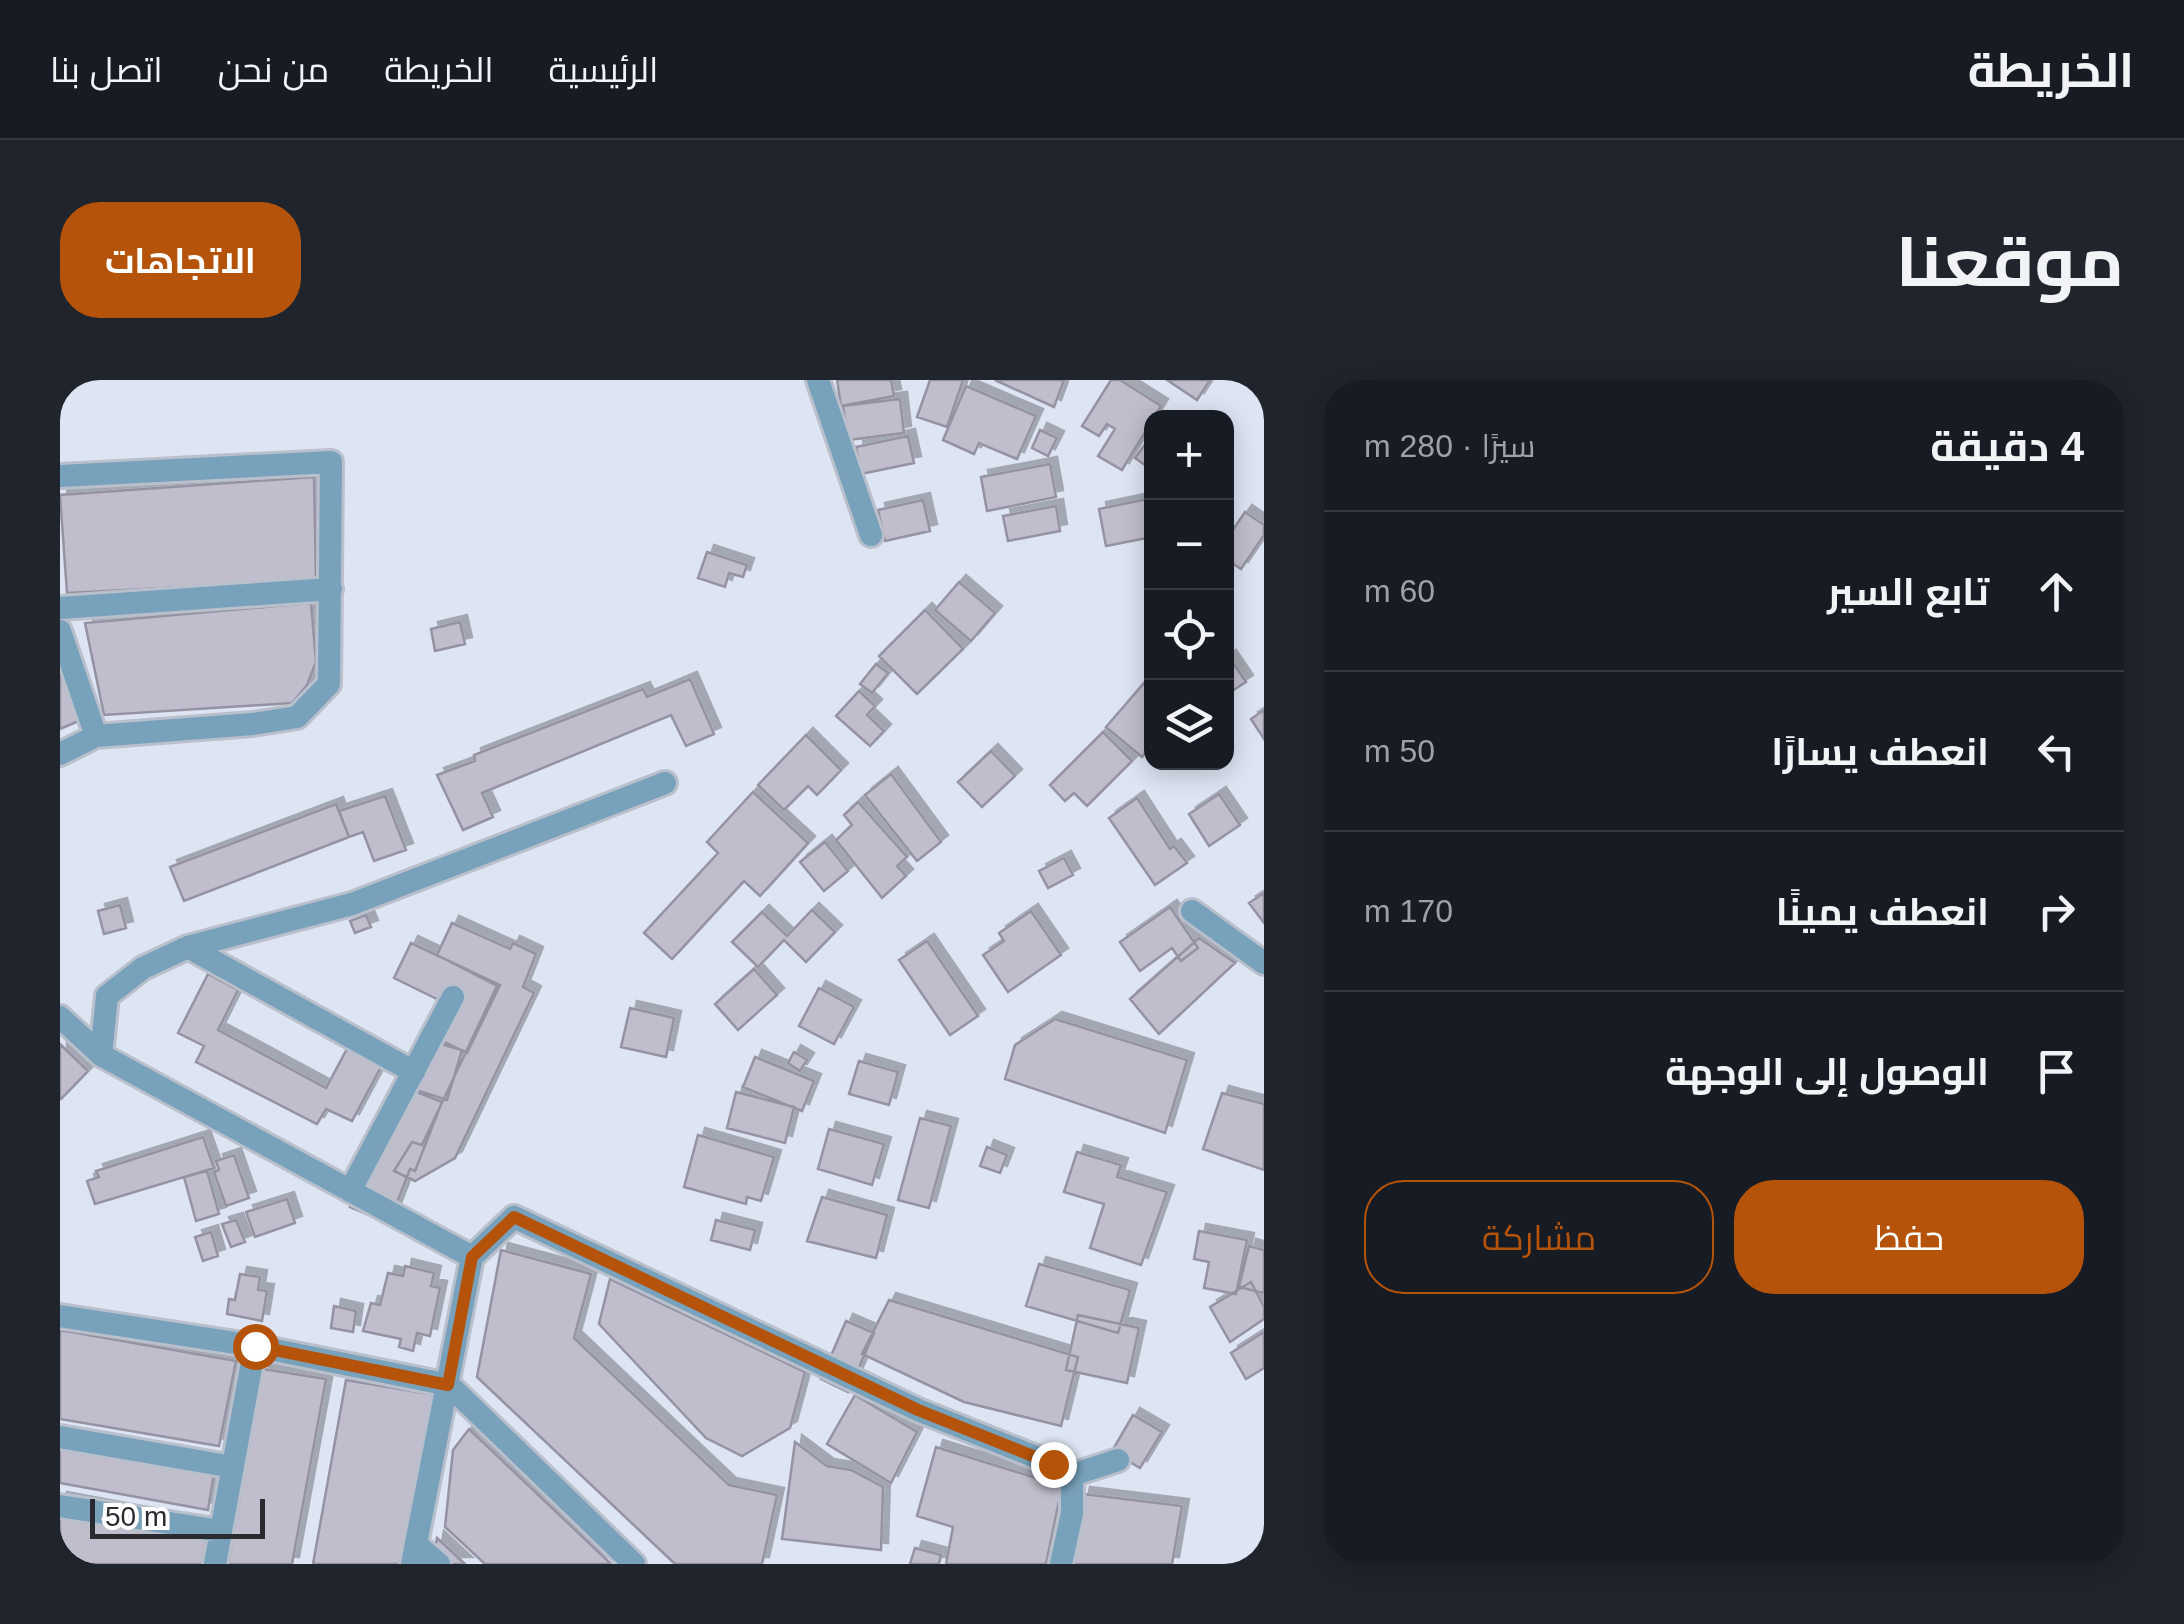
<!DOCTYPE html>
<html lang="ar">
<meta charset="utf-8">
<style>
body{margin:0;font-family:Arial,Cairo,sans-serif;background:#20242c;color:#f1f3f6;direction:rtl}
.controls{position:absolute;right:30px;top:30px;display:grid;overflow:hidden;border-radius:20px;box-shadow:0 5px 25px #0003}
.controls button{width:90px;height:90px;display:grid;place-items:center;padding:0;border:0;border-bottom:2px solid #363941;background:#171b24;color:#f1f3f6;font:50px sans-serif}
.scale{position:absolute;left:30px;bottom:25px;width:175px;box-sizing:border-box;padding-left:10px;border:5px solid #292b31;border-top:0;font-size:28px;line-height:35px;white-space:nowrap;color:#292b31;-webkit-text-stroke:8px #fff;paint-order:stroke}
.stop{position:absolute;width:30px;height:30px;margin:-22px;border:8px solid #b45309;border-radius:50%;background:#fff}
.stop.end{background:#b45309;border-color:#fff;box-shadow:0 2px 10px #0008}
.list{margin:0;padding:0;list-style:none}
h2{display:flex;justify-content:space-between;align-items:center;height:130px;margin:0;padding:0 40px;font-size:42px}
h2 small{font-size:32px;font-weight:400;color:#9ea1a6}
.list li{display:grid;grid-template-columns:65px 1fr auto;gap:30px;align-items:center;box-sizing:border-box;height:160px;padding:0 40px;border-top:2px solid #363941}
.list b{display:block;font-size:38px;white-space:nowrap}
.list em{font-size:32px;font-style:normal;color:#9ea1a6}
.actions{display:flex;gap:20px;padding:30px 40px}
.actions a{flex:1;padding:22px 0;border:2px solid #b45309;border-radius:40px;text-align:center;font-size:35px;color:#b45309}
.actions .main{background:#b45309;color:#fff}
.icon{flex:none;width:55px;height:55px;fill:none;stroke:currentColor;stroke-width:2;stroke-linecap:round;stroke-linejoin:round}
.map{position:relative;flex:none;width:1204px;height:1184px;overflow:hidden;direction:ltr;border-radius:40px}
header{display:flex;align-items:center;gap:60px;box-sizing:border-box;height:140px;padding:0 50px;background:#171b24;border-bottom:2px solid #363941}
header strong{font-size:48px}
nav{display:flex;gap:55px;margin-inline-start:auto;font-size:35px}
.intro{display:flex;align-items:center;justify-content:space-between;box-sizing:border-box;height:240px;padding:0 60px}
h1{margin:0;font-size:70px}
.button{padding:25px 45px;border-radius:40px;background:#b45309;color:#fff;font-size:35px;font-weight:700}
main{display:flex;gap:60px;padding:0 60px}
aside{flex:1;background:#171b24;border-radius:40px;box-shadow:0 5px 25px #0003}
.map>svg:first-child{display:block}
.building{fill:#c0becd;stroke:#9593a1;stroke-width:2.5;filter:url(#shadow)}
.lines{fill:none;stroke-linecap:round;stroke-linejoin:round}
.minor-casing{stroke:#b9bfcb;stroke-width:28}
.minor{stroke:#78a1bb;stroke-width:22}
.route{stroke:#b45309;stroke-width:12}
</style>
<header>
<strong>الخريطة</strong>
<nav><a>الرئيسية</a><a>الخريطة</a><a>من نحن</a><a>اتصل بنا</a></nav>
</header>
<div class="intro"><h1>موقعنا</h1><a class="button">الاتجاهات</a></div>
<main>
<aside>
<h2>4 دقيقة<small>سيرًا · 280 m</small></h2>
<ul class="list">
<li><svg class="icon" aria-label="ahead" viewBox="0 0 24 24"><path d="M12 20V5M6 11l6-6 6 6"/></svg><div><b>تابع السير</b></div><em>60 m</em></li>
<li><svg class="icon" aria-label="left" viewBox="0 0 24 24"><path d="M17 20v-9H6M10 6l-5 5 5 5"/></svg><div><b>انعطف يسارًا</b></div><em>50 m</em></li>
<li><svg class="icon" aria-label="right" viewBox="0 0 24 24"><path d="M7 20v-9h11M14 6l5 5-5 5"/></svg><div><b>انعطف يمينًا</b></div><em>170 m</em></li>
<li><svg class="icon" aria-label="arrive" viewBox="0 0 24 24"><path d="M6 21V4h12l-3 4 3 4H6"/></svg><div><b>الوصول إلى الوجهة</b></div></li>
</ul>
<div class="actions"><a class="main">حفظ</a><a>مشاركة</a></div>
</aside>
<div class="map">
<svg width="1204" height="1184" viewBox="0 0 1204 1184">
<defs>
<filter id="shadow"><feDropShadow dx="7" dy="-7" stdDeviation="0" flood-color="#0004"/></filter>
</defs>
<rect width="100%" height="100%" fill="#dde4f2"/>
<path class="building" d="M777,0H831L834,16L781,26Z
M870,0H903L887,47L857,37Z
M935,0H1004L994,27Z
M1051,0H1060L1101,26L1062,90L1038,76L1055,49L1047,44L1039,56L1022,46Z
M1107,0H1150L1137,20Z
M906,6L976,36L957,79L919,63L914,74L883,60Z
M840,19L844,53L788,60L783,26Z
M980,50L997,58L988,76L972,68Z
M1092,55V90L1075,78Z
M848,56L854,83L801,94L796,67Z
M990,84L996,117L927,131L921,97Z
M254,97L256,200L7,213L0,115Z
M1092,118V157L1046,166L1039,129Z
M863,120L870,151L825,161L818,130Z
M996,126L1000,151L948,161L943,136Z
M1185,132L1204,145V155L1181,189L1166,179V160Z
M647,172L687,185L683,197L669,193L665,207L638,198Z
M899,202L935,233L911,261L875,230Z
M251,223L256,282L247,305L232,323L44,335L25,243Z
M865,230L903,269L857,314L819,276Z
M400,242L405,264L375,271L371,249Z
M1169,277L1186,302L1166,315V279Z
M0,284L21,340L0,349Z
M816,284L828,293L812,313L800,304Z
M630,299L654,354L626,366L611,335L422,413L433,437L403,450L377,395L415,381L414,375L583,309L587,317Z
M1084,303L1092,309V365L1082,377L1046,347Z
M799,311L815,326L807,335L824,351L810,366L776,336Z
M1204,330V359L1191,339Z
M1043,352L1072,381L1027,426L1014,413L1005,421L990,405Z
M746,355L781,390L757,415L748,406L724,430L698,405Z
M931,371L955,396L922,427L898,402Z
M831,394L881,462L857,481L805,415Z
M693,412L748,463L700,516L684,501L612,579L584,553L658,473L647,462Z
M1159,414L1180,445L1149,466L1129,434Z
M325,416L346,470L314,481L303,452L289,457L279,431Z
M1077,418L1110,469L1114,466L1127,483L1095,505L1049,438Z
M798,422L847,477L837,486L846,496L822,518L776,460L792,445L784,435Z
M276,424L289,457L124,521L110,487Z
M765,462L788,491L764,511L740,482Z
M1004,478L1013,495L988,508L979,491Z
M1204,513V543L1189,523Z
M60,525L66,548L44,554L38,531Z
M1110,527L1138,568L1121,581L1112,568L1080,591L1060,562Z
M752,530L775,552L746,582L724,560L698,587L672,562L702,532L727,556Z
M971,531L1001,575L948,612L923,575L944,561L939,553Z
M306,535L311,547L295,553L290,541Z
M392,543L450,569L453,563L476,574L463,607L474,613L395,778L355,801L334,791L352,762L362,765L437,606L377,575Z
M1139,558L1175,583L1099,654L1070,619Z
M867,561L918,636L890,655L839,580Z
M351,563L440,605L407,673L376,658L391,626L334,598Z
M694,589L717,615L678,650L655,624Z
M148,594L178,610L158,650L266,708L288,667L322,685L292,741L266,729L257,744L136,682L144,666L118,653Z
M759,608L794,627L774,664L739,646Z
M570,628L614,638L606,677L561,667Z
M995,639L1127,680L1105,753L945,699L955,665Z
M370,661L402,670L387,720L356,710Z
M0,664L28,691L1,719L0,718Z
M734,672L747,680L740,691L728,683Z
M695,677L754,701L742,731L683,707Z
M799,681L838,692L829,725L789,714Z
M339,705L382,722L355,791L350,789L329,843L290,827Z
M676,712L734,727L725,763L667,748Z
M1162,713L1204,724V790L1143,769Z
M860,738L891,746L869,828L838,820Z
M769,749L824,764L812,805L758,789Z
M638,755L714,777L701,821L687,817L686,824L624,807Z
M143,757L154,788L35,824L27,801L39,797L36,791Z
M927,767L947,775L940,793L920,786Z
M1017,772L1061,785L1057,797L1107,812L1081,885L1030,868L1044,824L1004,812Z
M174,775L189,818L166,826L154,792L159,790L156,781Z
M147,791L159,834L136,841L124,797Z
M762,817L827,835L816,878L747,861Z
M227,819L235,843L195,857L186,832Z
M176,840L185,862L171,867L162,844Z
M656,840L695,850L690,870L651,860Z
M1139,851L1187,860L1176,914L1144,908L1149,882L1134,879Z
M151,852L158,876L143,881L135,857Z
M1189,866L1204,870V913L1179,907Z
M441,870L531,894L514,958L669,1105L717,1115L702,1184H615L417,997Z
M979,884L1070,910L1058,953L966,926Z
M345,886L374,893L371,906L380,908L370,956L357,953L353,971L339,967L341,959L303,951L311,923L320,925L328,893L343,896Z
M180,894L200,897L198,910L207,911L202,941L167,934L169,919L175,920Z
M550,899L745,992L730,1048L682,1076L646,1058L539,944Z
M1191,902L1204,927V939L1170,962L1150,927Z
M829,920L1018,977L1001,1046L904,1022L802,974Z
M274,926L296,931L293,952L271,948Z
M1018,935L1079,948L1067,1003L1006,990Z
M786,941L814,953L788,1012L761,999Z
M0,950L176,981L159,1066L0,1039Z
M1204,952V988L1186,999L1171,973Z
M203,989L266,999L232,1184H168Z
M286,1000L375,1015L345,1184H253Z
M795,1015L857,1052L831,1103L767,1064Z
M1073,1035L1102,1052L1080,1088L1052,1071Z
M409,1049L551,1184H425L385,1147L393,1070Z
M0,1060L155,1087L148,1130L0,1103Z
M735,1062L767,1086L791,1090L823,1107L821,1170L722,1159Z
M876,1067L1002,1106L986,1184H886L893,1147L857,1136Z
M1023,1114L1122,1126L1112,1184H1009Z
M0,1119L149,1147L142,1184H0Z
M377,1158L405,1184H372Z
M855,1168L881,1175L879,1184H850Z"/>
<g class="lines">
<defs>
<path id="minor" d="M758,0L811,155
M0,96L271,82L269,304L237,337L193,344L36,356L0,374
M0,228L271,209
M0,251L36,356
M1132,531L1204,583
M128,567L354,692
M0,637L41,675L412,877L454,837L858,1030L993,1084L1012,1095V1133L1001,1184
M41,675L47,616L83,588L128,567L292,524L605,403
M290,811L393,617
M0,936L195,966L389,1005L574,1184
M0,1057L173,1087
M1012,1095L1058,1080
M0,1126L161,1151
M356,1164L379,1184
M155,1184L195,966
M352,1184L412,877"/>
</defs>
<use href="#minor" class="minor-casing"/>
<use href="#minor" class="minor"/>
</g>
<g class="lines">
<path class="route" d="M195,966L388,1005L412,877L454,837L858,1030L993,1084"/>
</g>
</svg>
<div class="controls">
<button>+</button>
<button>−</button>
<button><svg class="icon" aria-label="locate" viewBox="0 0 24 24"><circle cx="12" cy="12" r="6"/><path d="M12 2v4M12 18v4M2 12h4M18 12h4"/></svg></button>
<button><svg class="icon" aria-label="layers" viewBox="0 0 24 24"><path d="M12 4l9 5-9 5-9-5zM3 14l9 5 9-5"/></svg></button>
</div>
<div class="scale">50 m</div>
<div class="stop" style="left:195px;top:966px"></div>
<div class="stop end" style="left:993px;top:1084px"></div>
</div>
</main>
